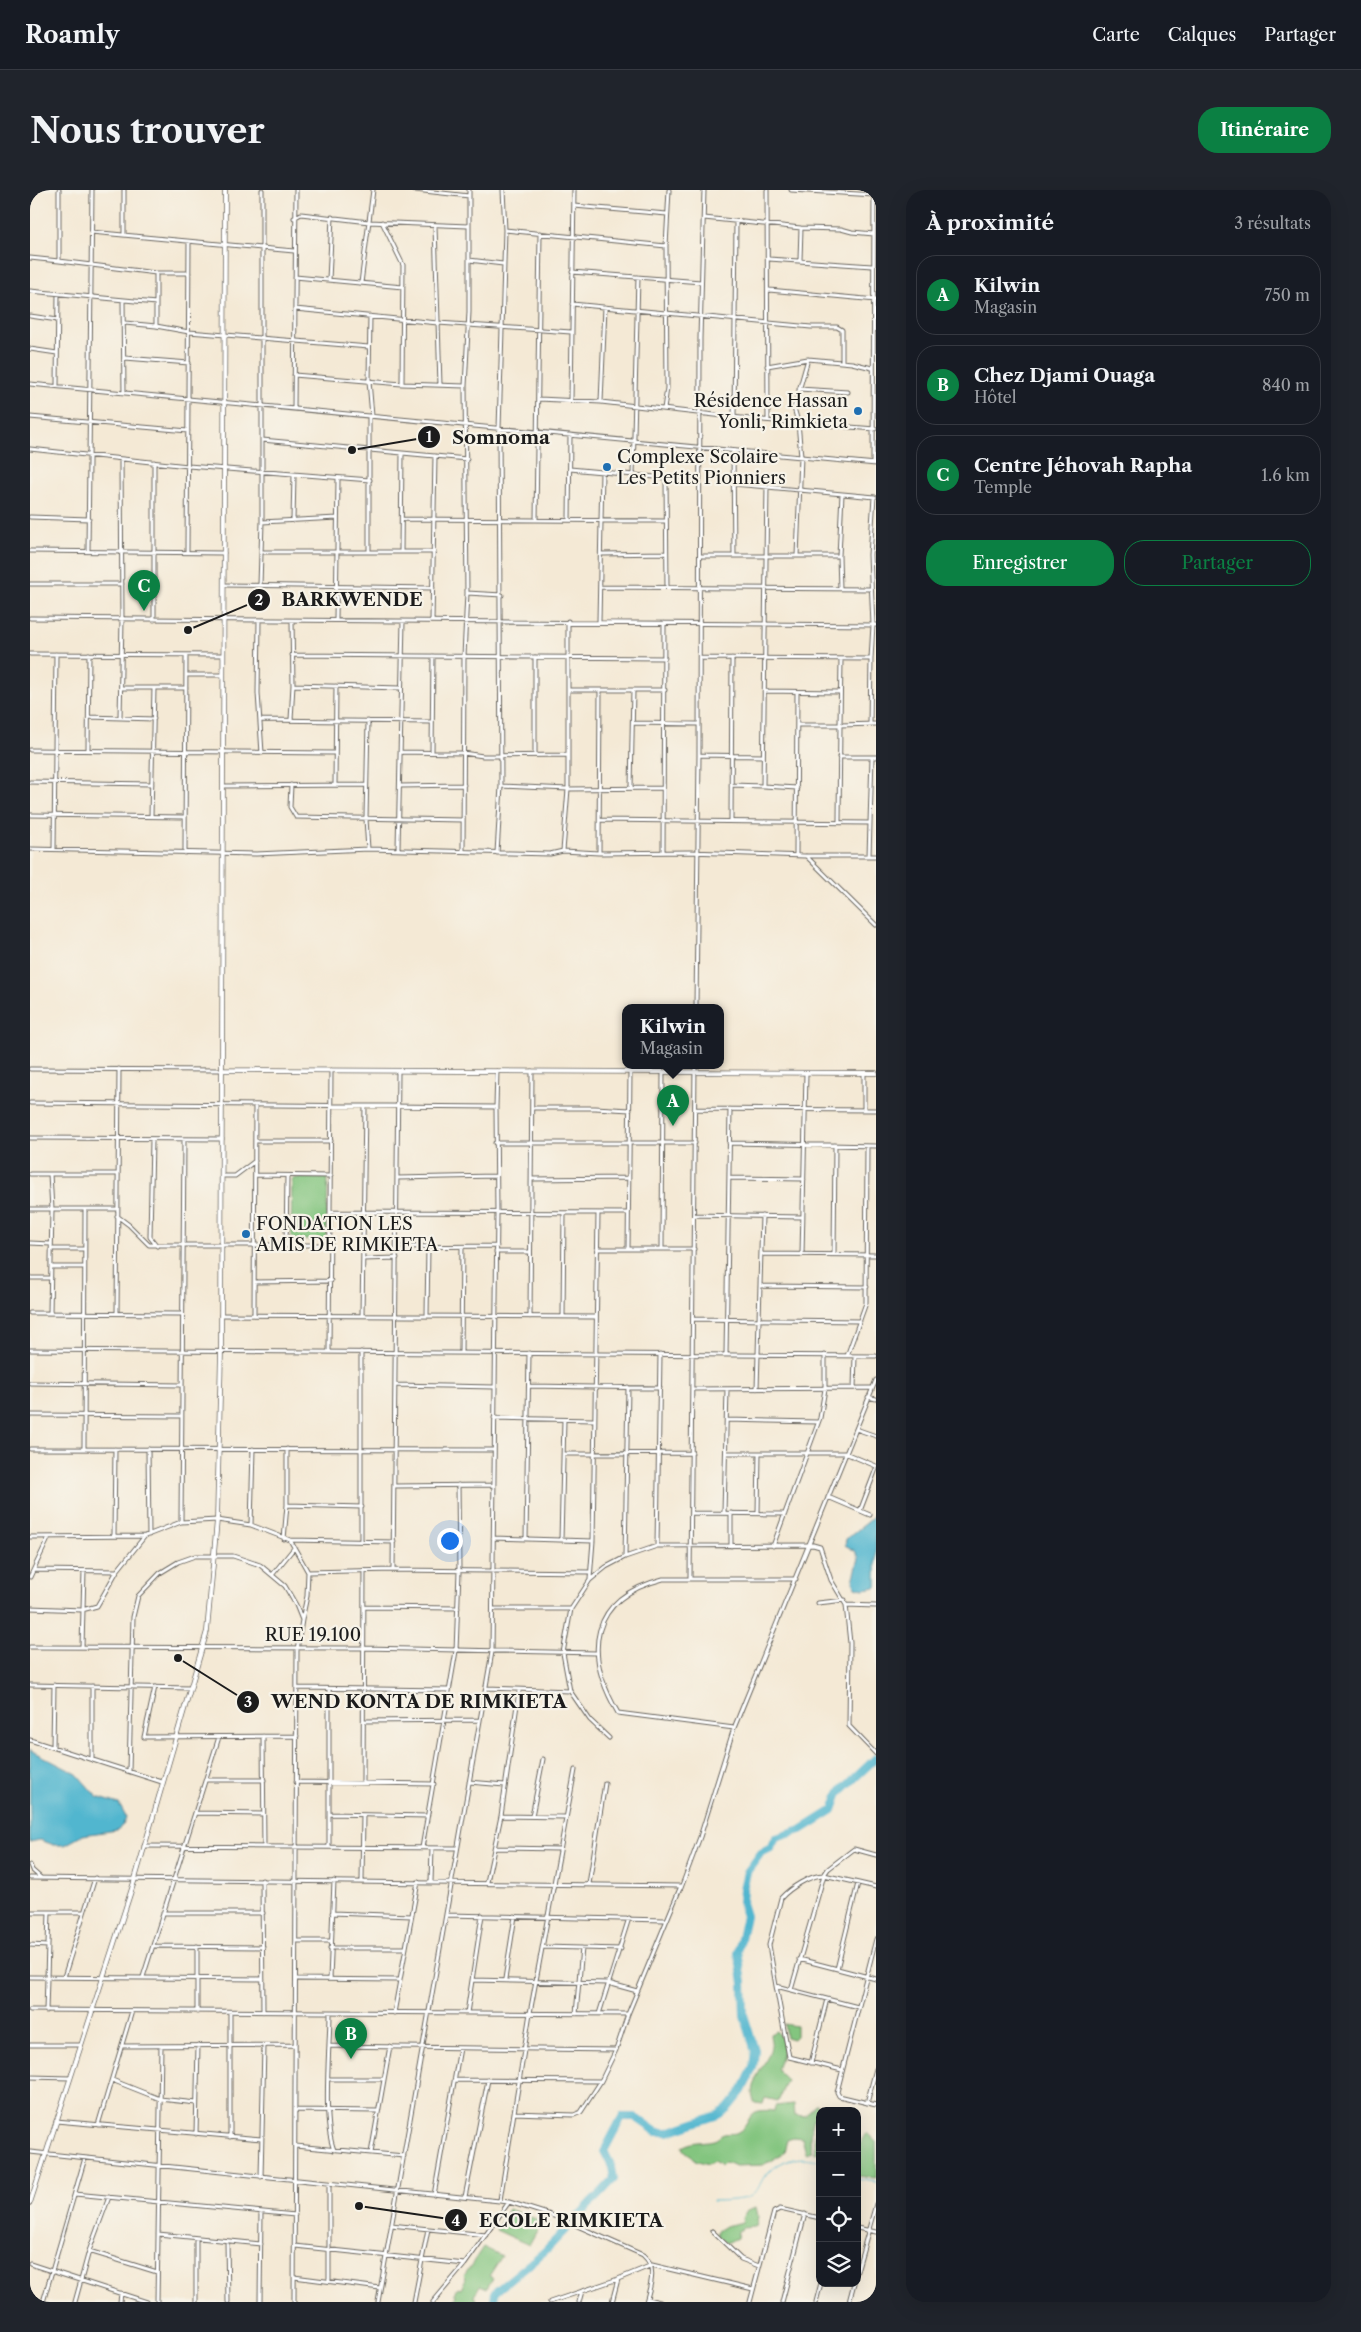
<!DOCTYPE html>
<html lang="fr">
<meta charset="utf-8">
<style>
body{margin:0;font-family:"Libre Caslon Text",serif;background:#20242c;color:#f1f3f6}
.controls{position:absolute;right:15px;bottom:15px;display:grid;overflow:hidden;border-radius:10px;box-shadow:0 5px 20px #0002}
.controls button{width:45px;height:45px;display:grid;place-items:center;padding:0;border:0;border-bottom:1px solid #363941;background:#171b24;color:#f1f3f6;font:25px sans-serif}
.you{position:absolute;left:419px;top:1350px;width:18px;height:18px;margin:-12px;border:4px solid #fff;border-radius:50%;background:#1a73e8;box-shadow:0 0 0 8px #1a73e833}
.badge{display:grid;place-items:center;width:32px;height:32px;border-radius:50%;background:#0b8043;color:#fff;font-size:16px;font-weight:700}
.pin{position:absolute;translate:-50% -41px;filter:drop-shadow(0 1px 2px #0008)}
.pin::after{content:'';position:absolute;top:26px;width:18px;height:15px;background:inherit;clip-path:polygon(0 0,100% 0,50% 100%)}
.popup{position:absolute;left:592px;top:814px;width:102px;height:65px;box-sizing:border-box;display:grid;place-content:center;border-radius:10px;background:#171b24;filter:drop-shadow(0 1px 4px #0005);font-size:16px;white-space:nowrap;color:#9ea1a6}
.popup b{font-size:19px;color:#f1f3f6}
.popup::after{content:'';position:absolute;left:50%;top:100%;margin-left:-10px;border:10px solid transparent;border-top-color:#171b24}
.list{margin:0;padding:0;list-style:none}
h2{display:flex;justify-content:space-between;align-items:center;height:65px;margin:0;padding:0 20px;font-size:21px}
h2 small{font-size:16px;font-weight:400;color:#9ea1a6}
.list li{display:grid;grid-template-columns:32px 1fr auto;gap:15px;align-items:center;box-sizing:border-box;height:80px;margin:0 10px 10px;padding:0 10px;border:1px solid #363941;border-radius:20px}
.list b{display:block;font-size:19px;white-space:nowrap}
.list p{margin:0;font-size:16px;white-space:nowrap;color:#9ea1a6}
.list em{font-size:16px;font-style:normal;color:#9ea1a6}
.actions{display:flex;gap:10px;padding:15px 20px}
.actions a{flex:1;padding:11px 0;border:1px solid #0b8043;border-radius:20px;text-align:center;font-size:18px;color:#0b8043}
.actions .main{background:#0b8043;color:#fff}
.icon{flex:none;width:28px;height:28px;fill:none;stroke:currentColor;stroke-width:2;stroke-linecap:round;stroke-linejoin:round}
.map{position:relative;flex:none;width:846px;height:2112px;overflow:hidden;border-radius:20px}
header{display:flex;align-items:center;gap:30px;box-sizing:border-box;height:70px;padding:0 25px;background:#171b24;border-bottom:1px solid #363941}
header strong{font-size:24px}
nav{display:flex;gap:28px;margin-inline-start:auto;font-size:18px}
.intro{display:flex;align-items:center;justify-content:space-between;box-sizing:border-box;height:120px;padding:0 30px}
h1{margin:0;font-size:35px}
.button{padding:12px 22px;border-radius:20px;background:#0b8043;color:#fff;font-size:18px;font-weight:700}
main{display:flex;gap:30px;padding:0 30px}
aside{flex:1;background:#171b24;border-radius:20px;box-shadow:0 5px 20px #0002}
.map>svg:first-child{display:block}
.green{fill:#83c57f;stroke:#50704e}
.water{fill:#51b6cf;stroke:#366976}
.lines{fill:none;stroke-linecap:round;stroke-linejoin:round}
.stream{stroke:#51b6cf;stroke-width:1}
.river{stroke:#51b6cf;stroke-width:8}
.minor-casing{stroke:#68645d;stroke-width:5}
.tertiary-casing{stroke:#68645d;stroke-width:5.5}
.minor{stroke:#fff;stroke-width:3}
.tertiary{stroke:#fff;stroke-width:4}
.poi-dot{fill:#1f6fb2;stroke:#f7f3e8;stroke-width:2}
.labels{text-anchor:middle;stroke-width:4.5;stroke-linejoin:round;paint-order:stroke}
.poi-label{font-size:18px;fill:#1c1c1c;stroke:#f7f3e8;text-anchor:start}
.street-label{font-size:18px;fill:#1c1c1c;stroke:#f7f3e8}
.leader{fill:none;stroke:#1c1c1c;stroke-width:2}
.callout-dot{fill:#1c1c1c;stroke:#f7f3e8;stroke-width:2}
.mark-label{font-size:15px;text-anchor:middle;font-weight:bold;fill:#fff}
.callout-label{font-size:19px;text-anchor:middle;font-weight:bold;fill:#1c1c1c;stroke:#f7f3e8;stroke-width:4.5;stroke-linejoin:round;paint-order:stroke}
</style>
<header>
<strong>Roamly</strong>
<nav><a>Carte</a><a>Calques</a><a>Partager</a></nav>
</header>
<div class="intro"><h1>Nous trouver</h1><a class="button">Itinéraire</a></div>
<main>
<div class="map">
<svg width="846" height="2112" viewBox="0 0 846 2112">
<rect width="100%" height="100%" fill="#f7f3e8"/>
<filter id="ink" filterUnits="userSpaceOnUse"><feTurbulence type="fractalNoise" baseFrequency=".02" numOctaves="2"/><feDisplacementMap in="SourceGraphic" scale="10" xChannelSelector="R" yChannelSelector="G"/><feConvolveMatrix kernelMatrix="1 2 1 2 8 2 1 2 1" color-interpolation-filters="sRGB"/></filter>
<filter id="wash" filterUnits="userSpaceOnUse"><feTurbulence type="fractalNoise" baseFrequency=".0096" numOctaves="4" result="noise"/><feDisplacementMap in="SourceGraphic" scale="20" xChannelSelector="R" yChannelSelector="G"/><feGaussianBlur stdDeviation="1.12" result="paint"/><feColorMatrix in="noise" values="0 0 0 0 0 0 0 0 0 0 0 0 0 0 0 0 0 1.4 0 .05"/><feComposite in="paint" operator="in"/></filter>
<g filter="url(#wash)">
<rect width="100%" height="100%" fill="#f4e9d5"/>
<path class="green" d="M264,988H298L296,1050H263L261,1048L262,990Z
M754,1834L766,1836V1846L763,1849L756,1847Z
M746,1841C759,1853 751,1866 747,1880L757,1890L748,1911L735,1908L733,1914L725,1913C714,1894 739,1874 741,1856C742,1853 740,1848 740,1844Z
M764,1914L765,1925L775,1926L785,1914L790,1915C783,1930 777,1944 782,1961L776,1963L772,1948L763,1947L757,1949L754,1963L733,1975L706,1976L695,1972L691,1976L684,1971L678,1974L665,1970C663,1964 655,1964 653,1957C665,1950 671,1953 684,1950C688,1949 690,1945 694,1944C698,1943 703,1944 706,1943C725,1934 712,1917 744,1921L745,1916Z
M790,1926V1962L785,1963L784,1947Z
M837,1943L846,1952V1988L827,1986V1956H829Z
M726,2017L728,2026L726,2037L712,2038L711,2041H708L707,2048L695,2053L687,2045V2041L695,2036L713,2032L712,2028L717,2020Z
M478,2019L512,2031L499,2055L466,2040Z
M453,2057L472,2066L459,2086L463,2088L457,2098L450,2095L444,2106L447,2112H423L427,2106L425,2103L428,2098L431,2099L436,2088L434,2086Z"/>
<path class="water" d="M846,1322V1397L833,1399L826,1397L823,1391L829,1368L825,1361L815,1355L816,1349L839,1331Z
M0,1560L47,1584L67,1607L89,1614L96,1627L93,1635L87,1640L53,1645L35,1655H24L10,1650L0,1652Z"/>
<g class="lines">
<path class="stream" d="M827,1989L846,1992
M683,2011C691,2011 716,2010 721,2006C728,2002 730,1993 734,1987C748,1970 769,1964 790,1971"/>
<path class="river" d="M464,2112L465,2102L515,2061L584,1989L582,1977L574,1961L592,1927H605L627,1942H638L688,1925L698,1918L712,1901L723,1878L725,1861L714,1825L713,1792L708,1762L716,1726L712,1713L713,1699L717,1682L731,1663L741,1658L746,1648L771,1640L803,1620L809,1603L846,1568"/>
</g>
</g>
<g filter="url(#ink)">
<g class="lines">
<defs>
<path id="minor" d="M94,0V45
M385,0L439,6
M737,0L738,230
M761,0L845,5
M544,16L637,24
M264,28L271,24L339,32L438,36
M674,28L771,38L811,39L822,42L844,44
M352,32L373,75L372,194
M405,36L410,195
M475,40L636,56
M61,42L264,61
M0,68L29,71V0
M739,69L842,76
M439,70L473,74
M770,70L771,38
M29,71L126,83H159
M542,82L671,92
M126,83V136
M265,87L373,97
M299,90L302,27
M331,93L343,0
M739,100L846,110
M0,101L126,113
M93,110L94,203
M542,114L781,137H807L812,140V172
M265,119L408,133L541,142
M0,126L28,130
M340,126L339,191L342,226
M95,133L126,136L159,142L339,157
M0,159L27,163
M95,168L159,173
M737,176L778,169L822,173L842,178
M264,185L372,194L435,196
M0,194L846,274
M27,196L28,104
M769,199L818,202
M509,209L571,212L720,229L845,239
M541,210L544,0
M571,212L575,117
M264,219L266,0
M634,219L637,198L636,56L639,0
M0,227L158,241
M704,228L706,32
M232,250L437,269
M0,259L158,276L340,290
M703,261L704,366
M843,273L844,0
M540,279L636,288L670,287
M603,285L608,87
M636,288L637,397
M704,294L845,307
M737,296L733,596L767,598
M0,327L59,329
M372,329L635,331
M506,330L510,43
M539,330L540,245
M263,331L264,285
M232,332L307,328
M0,361L194,363
M58,361L62,0
M339,361V226
M157,362L159,52
M231,362H404
M371,362L372,263
M571,364L636,363
M670,366H809
M767,366L771,267L768,232L764,218L778,169
M0,394H92
M194,395L403,398
M230,395L232,332V0
M571,397L841,399
M810,399L809,366L812,304
M437,403L472,405
M0,428L846,435
M124,430V272
M229,430L228,503L232,563
M306,430L308,289
M402,431L405,266
M569,432L572,282
M0,464L193,465
M262,465L635,468
M505,467V564
M670,468L841,469L843,435L840,365L844,307
M811,470L810,535L846,534
M156,485H193
M263,495L370,498
M91,498H156
M539,500H635
M734,501L809,502
M59,527L124,529
M90,527L92,430L91,269
M230,530L402,532
M261,530L263,495L262,431
M603,533L668,534
M840,534L841,469
M767,535H810L809,631
M0,560L304,563
M58,560L59,464
M370,562L433,563L453,566L537,565
M402,562L403,466
M669,565L733,566
M809,567H846
M0,592L122,594
M261,595L260,617L266,627L433,630
M305,595L306,496
M701,595L733,596
M194,596L336,595
M370,596L434,595
M471,596L538,599L633,598
M601,597L603,500
M0,625L155,627
M121,626L124,498
M570,630L839,633
M701,631L702,468
M0,659L226,664L338,659L520,664L533,661L569,663L660,662L775,666H846
M24,659L26,464
M338,659L336,629L338,531
M368,659L373,431
M533,661L538,599V431
M433,662L434,466L437,403L435,196L439,122V0
M633,662L634,433
M155,663L156,465
M467,663L471,596L469,239L475,40L473,0
M569,663L570,500
M766,665L767,502
M776,666L846,735
M839,666L842,567
M666,817L669,565L670,149L674,0
M0,879L192,880
M0,913L466,917L467,881
M502,918H565L600,920
M665,919L846,920
M834,920V883
M0,948L192,949
M122,950L120,1047L127,1056
M225,951H301
M465,953H665
M699,953L846,956
M0,984H87
M20,984L22,1019L20,1123
M225,985L301,986
M192,986H205L225,971
M367,988L466,986
M699,988L774,989
M502,989L599,988
M0,1019H87
M301,1022L598,1023
M664,1025L773,1027
M87,1026L99,1035L119,1055H301
M0,1053L21,1054
M256,1056L257,986
M367,1057L467,1056
M21,1059H54
M567,1059H664
M598,1059L600,882
M632,1059L633,882
M466,1062H500
M731,1064L846,1065
M772,1065L776,883
M804,1065L805,955
M333,1069L367,1068
M21,1077H54
M0,1088H21
M224,1092L301,1091
M730,1096L837,1097
M0,1123L152,1124
M87,1124L89,879
M191,1125L566,1127
M224,1125L225,916
M332,1126L335,916
M397,1126L398,1057
M500,1127L502,881
M533,1127L534,1023
M663,1129L830,1131
M0,1160L846,1166
M299,1162L301,880
M431,1163L432,1057
M696,1165L700,919
M817,1166L836,1113L837,956
M0,1193L151,1195
M365,1195L465,1197
M499,1196L630,1198
M824,1198L825,1166
M662,1199L841,1198
M727,1199L732,1026
M838,1207L846,1209
M0,1225L152,1226
M464,1228L564,1230
M697,1230L788,1232
M826,1239L846,1246
M54,1258L55,1019
M0,1259L464,1260
M118,1259L119,1345
M696,1263H815L846,1276
M533,1264L662,1263
M364,1296L464,1295
M798,1307L840,1325
M257,1315L332,1317
M830,1321L846,1279
M661,1323L755,1324
M694,1323L697,1199
M728,1323L729,1263
M151,1332L154,950
M221,1335L223,1259
M84,1346L85,1259
M0,1347L115,1346L151,1332L187,1330L221,1335L260,1350L364,1352
M463,1348L563,1351
M254,1349L257,1315V1259
M496,1349L499,1163
M260,1350L278,1382L277,1406L272,1430
M331,1350V1162
M531,1350L534,1230
M627,1356L630,1164
M701,1356V1323
M743,1356L790,1228L795,1199V1165
M595,1367L598,1197
M4,1380L87,1381
M363,1380L368,881
M278,1382L363,1380L560,1382
M243,1384L264,1358
M0,1387L19,1347
M660,1388L665,875
M560,1389L563,1351L568,1023
M788,1413L815,1410
M816,1415L846,1416
M334,1417L428,1418
M0,1418L52,1420L67,1416L87,1381L115,1346
M463,1419H541
M0,1457L334,1458L566,1463
M52,1457L54,1381
M0,1495L160,1498
M125,1497L114,1547L267,1546
M268,1498L419,1500
M456,1498L540,1501
M334,1531L450,1530
M704,1538L588,1523C553,1463 559,1408 633,1389H766
M233,1546L234,1657
M579,1548L560,1530L540,1501L533,1463L541,1419L560,1390L576,1377L595,1367L627,1356L783,1355L790,1357L801,1390L816,1415L820,1453L819,1536L846,1564
M0,1550L132,1592
M23,1557L24,1495
M62,1569V1496
M99,1581L103,1427L108,1406L130,1383L148,1372L165,1366H203L230,1375L255,1396L266,1415L272,1430L267,1460L264,2112
M176,1590H234
M266,1592L404,1594
M333,1592L334,1380
M439,1592L475,1595
M166,1623L233,1624
M300,1624L397,1626
M471,1626L536,1627
M502,1626L513,1569
M114,1656L427,1658
M299,1657V1499
M392,1658L426,1461L429,1381L428,1295
M465,1658L530,1659
M0,1675L2,1680L11,1688
M0,1688L651,1696L598,1824L586,1860L571,1891L551,1922L544,1925L484,1923
M232,1690L233,1822
M332,1691L333,1625
M401,1692L402,1658
M457,1692L471,1626L489,1501
M559,1694L575,1593
M651,1698L670,1647L704,1538L846,1190
M0,1722H54
M133,1723H233
M302,1723L382,1726
M417,1725L635,1730
M846,1749L807,1902L809,1906L846,1915
M266,1751H301
M0,1755L18,1756
M124,1756L233,1757
M167,1756V1822
M513,1757L591,1759
M300,1758H376
M769,1769L846,1789
M807,1779L828,1693
M0,1787L233,1789
M34,1787L65,1688
M113,1787L189,1547
M267,1789L370,1790
M300,1789L304,1691
M475,1789L485,1726
M443,1790L578,1793L607,1801
M746,1796L759,1867L812,1880
M761,1800L794,1685L798,1679L824,1659L846,1665
M828,1817L746,1796L739,1755L751,1708C760,1698 780,1685 794,1685L846,1697
M0,1820L598,1824
M16,1821L19,1722
M300,1823C300,1857 292,1931 304,1960
M364,1823L388,1692
M437,1823L452,1725
M546,1824L552,1758
M569,1824L599,1728
M0,1855H51
M92,1856L265,1855
M300,1856L586,1860
M781,1873L797,1809
M0,1887L40,1888
M299,1889H354
M82,1890L130,1909L166,1913
M424,1890L570,1891
M837,1913L846,1879
M265,1920L348,1921
M26,1931L231,1949
M68,1935L102,1821
M166,1944L168,1855
M200,1947V1822
M265,1956L374,1966
M0,1962L479,2012L527,2027L613,2065C628,2078 620,2096 616,2112
M341,1963L360,1856
M231,1987L234,1856
M45,2004L265,2025
M404,2005L430,1858
M435,2007L458,1890
M470,2010L500,1823L545,1580
M361,2035L456,2045
M827,2038L846,2042
M682,2041L711,2069L729,2076
M128,2044L231,2054
M166,2048V2112
M197,2051L198,2112
M265,2056L435,2074
M59,2061L127,2082
M0,2074L117,2112
M827,2081L846,2014
M264,2087L350,2098
M299,2091V1994
M617,2109L630,2112
M13,2112L55,1968
M45,2112L59,2061L79,2007
M90,2112L91,2103
M127,2112L131,1856
M230,2112L231,2022
M348,2112L462,1462L467,1023L466,917
M384,2112L398,2039
M403,2112L435,2074L479,2012
M520,2112L588,2089L622,2075L723,2099
M549,2112L552,2101
M582,2112L588,2089
M720,2112L744,2022L750,2019L790,2028
M752,2112L775,2024
M786,2112L791,2093
M819,2112L824,2093"/>
<path id="tertiary" d="M192,880L846,883
M0,2013L105,1689L177,1441L187,1330L191,1161L195,0"/>
</defs>
<use href="#minor" class="minor-casing"/>
<use href="#tertiary" class="tertiary-casing"/>
<use href="#minor" class="minor"/>
<use href="#tertiary" class="tertiary"/>
</g>
</g>
<g class="poi-dot">
<circle cx="828" cy="221" r="5"/>
<circle cx="577" cy="277" r="5"/>
<circle cx="216" cy="1044" r="5"/>
</g>
<g class="labels">
<g class="poi-label">
<text x="818" y="217" text-anchor="end">Résidence Hassan<tspan x="818" dy="21">Yonli, Rimkieta</tspan></text>
<text x="587" y="273">Complexe Scolaire<tspan x="587" dy="21">Les Petits Pionniers</tspan></text>
<text x="226" y="1040">FONDATION LES<tspan x="226" dy="21">AMIS DE RIMKIETA</tspan></text>
</g>
<g class="street-label">
<text x="283" y="1451">RUE 19.100</text>
</g>
</g>
<path class="leader" d="M322 260L399 247M158 440L229 410M148 1468L218 1512M329 2016L426 2030"/>
<g class="callout-dot">
<circle cx="322" cy="260" r="5"/>
<circle cx="158" cy="440" r="5"/>
<circle cx="148" cy="1468" r="5"/>
<circle cx="329" cy="2016" r="5"/>
<circle cx="399" cy="247" r="12"/>
<circle cx="229" cy="410" r="12"/>
<circle cx="218" cy="1512" r="12"/>
<circle cx="426" cy="2030" r="12"/>
</g>
<g class="mark-label">
<text x="399" y="252">1</text>
<text x="229" y="415">2</text>
<text x="218" y="1517">3</text>
<text x="426" y="2036">4</text>
</g>
<g class="callout-label">
<text x="471" y="254">Somnoma</text>
<text x="322" y="416">BARKWENDE</text>
<text x="389" y="1518">WEND KONTA DE RIMKIETA</text>
<text x="541" y="2037">ECOLE RIMKIETA</text>
</g>
</svg>
<div class="controls">
<button>+</button>
<button>−</button>
<button><svg class="icon" aria-label="locate" viewBox="0 0 24 24"><circle cx="12" cy="12" r="6"/><path d="M12 2v4M12 18v4M2 12h4M18 12h4"/></svg></button>
<button><svg class="icon" aria-label="layers" viewBox="0 0 24 24"><path d="M12 4l9 5-9 5-9-5zM3 14l9 5 9-5"/></svg></button>
</div>
<div class="you"></div>
<div class="pin badge" style="left:643px;top:936px">A</div>
<div class="popup"><b>Kilwin</b>Magasin</div>
<div class="pin badge" style="left:321px;top:1869px">B</div>
<div class="pin badge" style="left:114px;top:421px">C</div>
</div>
<aside>
<h2>À proximité<small>3 résultats</small></h2>
<ul class="list">
<li><span class="badge">A</span><div><b>Kilwin</b><p>Magasin</p></div><em>750 m</em></li>
<li><span class="badge">B</span><div><b>Chez Djami Ouaga</b><p>Hôtel</p></div><em>840 m</em></li>
<li><span class="badge">C</span><div><b>Centre Jéhovah Rapha</b><p>Temple</p></div><em>1.6 km</em></li>
</ul>
<div class="actions"><a class="main">Enregistrer</a><a>Partager</a></div>
</aside>
</main>
